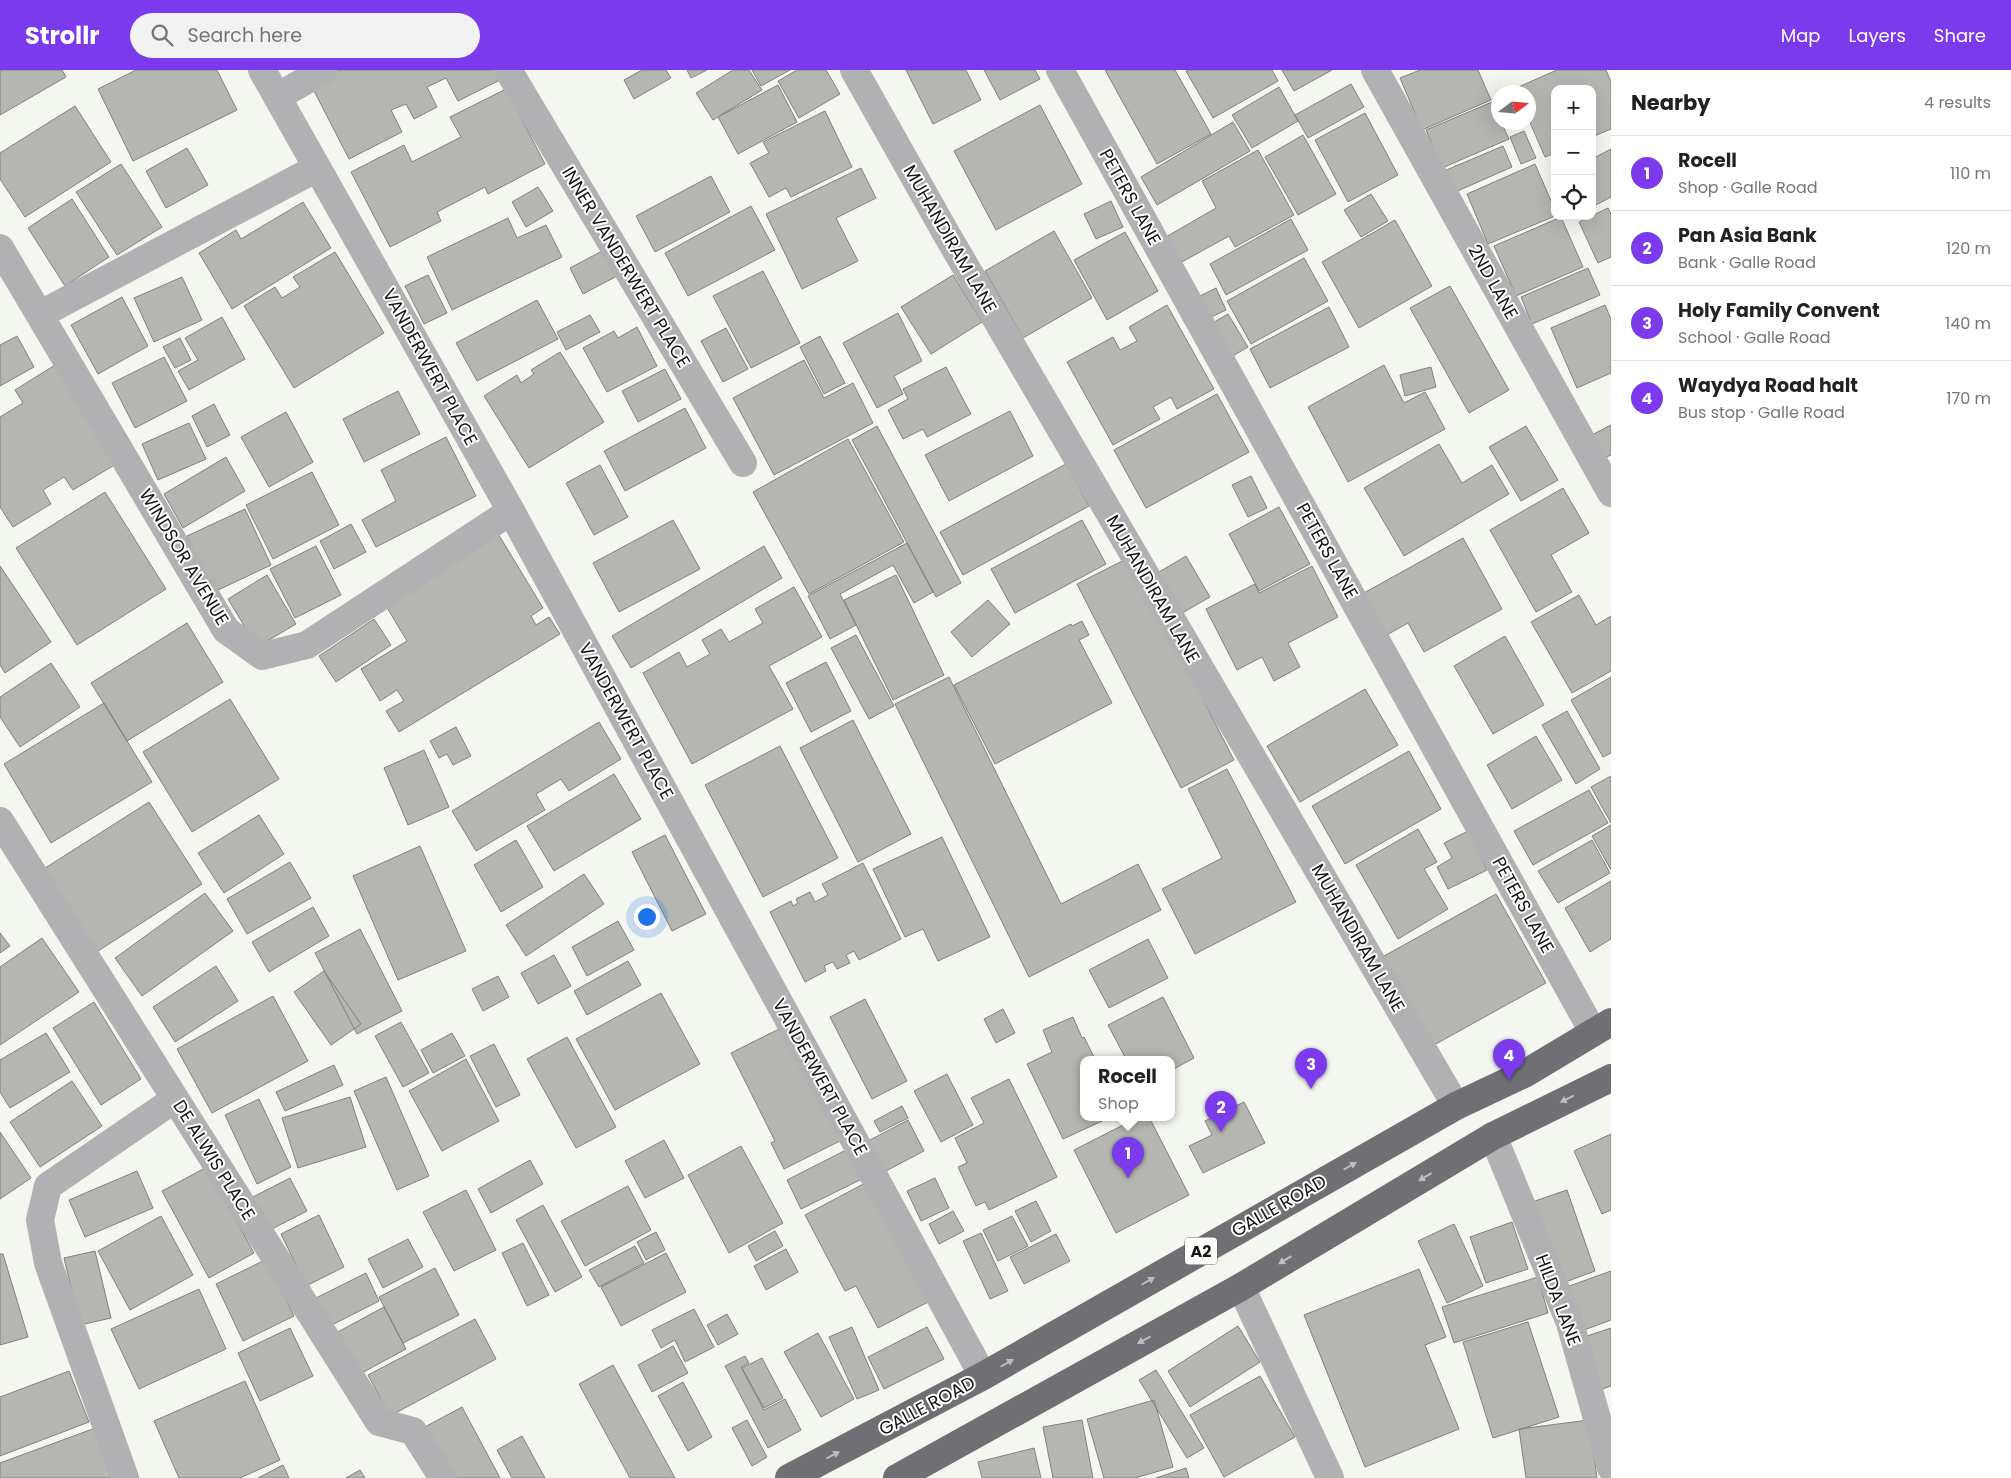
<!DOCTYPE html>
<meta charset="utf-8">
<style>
body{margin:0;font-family:Poppins,sans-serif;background:#f2f2f2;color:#222}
.controls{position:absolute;right:15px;top:15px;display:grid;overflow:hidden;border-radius:10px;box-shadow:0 5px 20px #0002}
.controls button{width:45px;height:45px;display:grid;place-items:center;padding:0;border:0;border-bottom:1px solid #e0e0e0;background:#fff;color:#222;font:25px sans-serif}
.compass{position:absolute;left:1491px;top:15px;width:45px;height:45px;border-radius:50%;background:#fff;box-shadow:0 5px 20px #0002;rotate:74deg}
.you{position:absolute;left:646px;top:846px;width:18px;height:18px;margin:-12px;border:4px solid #fff;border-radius:50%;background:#1a73e8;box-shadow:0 0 0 8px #1a73e833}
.badge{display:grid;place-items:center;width:32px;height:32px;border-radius:50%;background:#7c3aed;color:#fff;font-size:16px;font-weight:700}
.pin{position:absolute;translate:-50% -41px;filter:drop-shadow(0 1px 2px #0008)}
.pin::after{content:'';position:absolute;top:26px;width:18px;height:15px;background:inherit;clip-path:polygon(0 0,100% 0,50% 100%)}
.popup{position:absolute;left:1080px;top:986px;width:95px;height:65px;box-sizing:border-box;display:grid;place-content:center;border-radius:10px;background:#fff;filter:drop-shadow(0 1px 4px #0005);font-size:16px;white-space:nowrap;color:#767676}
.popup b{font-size:19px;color:#222}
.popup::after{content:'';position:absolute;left:50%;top:100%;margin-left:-10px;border:10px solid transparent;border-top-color:#fff}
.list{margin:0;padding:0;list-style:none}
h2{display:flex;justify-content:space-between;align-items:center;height:65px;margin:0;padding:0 20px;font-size:21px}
h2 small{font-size:16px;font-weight:400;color:#767676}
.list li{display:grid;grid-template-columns:32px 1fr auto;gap:15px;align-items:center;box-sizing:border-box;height:75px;padding:0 20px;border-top:1px solid #e0e0e0}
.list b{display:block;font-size:19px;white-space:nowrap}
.list p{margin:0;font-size:16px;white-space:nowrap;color:#767676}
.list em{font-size:16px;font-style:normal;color:#767676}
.icon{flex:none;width:28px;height:28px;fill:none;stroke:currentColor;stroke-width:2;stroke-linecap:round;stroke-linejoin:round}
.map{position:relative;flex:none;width:1611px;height:1408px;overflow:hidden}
header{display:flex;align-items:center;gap:30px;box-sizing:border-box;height:70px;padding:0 25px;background:#7c3aed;color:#fff}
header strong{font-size:24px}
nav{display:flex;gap:28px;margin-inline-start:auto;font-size:18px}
.search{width:350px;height:45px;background:#f2f2f2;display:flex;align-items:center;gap:12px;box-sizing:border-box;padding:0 18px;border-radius:28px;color:#767676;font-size:19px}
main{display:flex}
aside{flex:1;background:#fff}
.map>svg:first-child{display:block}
.building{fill:#b5b6b1;stroke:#80827c}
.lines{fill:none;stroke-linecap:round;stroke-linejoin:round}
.minor{stroke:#b1b1b4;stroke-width:28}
.trunk{stroke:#6f6f74;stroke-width:28}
.oneway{fill:#bebec0}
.labels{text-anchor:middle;stroke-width:4;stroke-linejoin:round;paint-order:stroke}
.shield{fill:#fffffe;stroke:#5a5a59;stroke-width:1}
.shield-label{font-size:16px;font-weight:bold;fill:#141412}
.street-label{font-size:18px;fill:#141412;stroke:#fffffe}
</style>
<header>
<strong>Strollr</strong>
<div class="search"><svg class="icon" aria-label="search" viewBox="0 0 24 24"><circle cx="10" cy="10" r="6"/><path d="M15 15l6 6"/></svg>Search here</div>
<nav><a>Map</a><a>Layers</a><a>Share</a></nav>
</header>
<main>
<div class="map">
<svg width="1611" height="1408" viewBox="0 0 1611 1408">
<rect width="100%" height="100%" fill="#f4f6f0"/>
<path class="building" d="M0,0H62L66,7L0,45Z
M136,0H217L237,40L133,91L98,19Z
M340,0H500L504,8L458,31L446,8L427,17L437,37L414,49L406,34L391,40L402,62L349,89L311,15Z
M642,0H666L671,8L634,29L624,10Z
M687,0H707L691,8Z
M733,0H749L762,20L713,50L696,23Z
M752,0H790L761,16Z
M797,0H826L840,24L799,48L778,11Z
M906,0H966L981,30L933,54Z
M984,0H1035L1040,9L1000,30Z
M1105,0H1175L1211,64L1157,94Z
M1189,0H1272L1278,11L1213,48L1186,1Z
M1282,0H1332L1294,21Z
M1420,0H1478L1491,30L1422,60L1400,8Z
M1557,0H1606L1611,12V59L1592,67V19H1555V83L1545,87L1528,48V22H1518L1516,18Z
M1351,14L1364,37L1308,68L1295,45Z
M778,15L797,52L738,84L718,47Z
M1279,17L1298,51L1252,78L1232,45Z
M506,19L545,94L488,124L485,117L437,142L441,151L390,177L351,102L404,75L412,92L461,67L450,47Z
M1492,32L1498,46V52H1501L1509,69L1442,98L1426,60Z
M1040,35L1082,114L996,160L954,81Z
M75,36L111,92L25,147L0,109V83Z
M825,41L852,97L791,127L786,118L769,127L750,93L769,83L763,72Z
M1365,43L1398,105L1348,132L1315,70Z
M1233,52L1250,81L1157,135L1141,107Z
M1524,61L1536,88L1521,94L1510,67Z
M1303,65L1336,124L1298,145L1265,87Z
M1503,76L1512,97L1453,123L1444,101Z
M187,78L208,115L166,138L146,101Z
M1611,79V127L1592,137V89Z
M1258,80L1294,145L1235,177L1229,166L1180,193L1166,167L1216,138L1202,111Z
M121,94L162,157L117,185L76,122Z
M1535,94L1555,140V146L1488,174L1467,124Z
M861,98L876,128L836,148L858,191L802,219L766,144Z
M711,106L730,142L655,182L636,146Z
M538,117L553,141L526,157L512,132Z
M1371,124L1388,151L1361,167L1344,140Z
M72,129L109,187L65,216L28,158Z
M1111,131L1123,157L1096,169L1084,144Z
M303,132L331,178L232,239L199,183L236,160L241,169Z
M751,136L775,180L688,226L665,183Z
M1608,138L1611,144V187L1598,193L1579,152Z
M1561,147L1583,197L1516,226L1494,176Z
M508,148L517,168L546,155L562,187L452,240L427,187Z
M1291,149L1308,180L1226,225L1210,194Z
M1395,150L1432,216L1359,258L1322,192Z
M1054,161L1092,228L1023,268L985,201Z
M1125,162L1158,221L1107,250L1074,190Z
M604,180L617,206L583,224L570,198Z
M335,182L384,263L294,318L244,236L275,217L282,228L300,217L293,207Z
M1304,188L1328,231L1251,274L1227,231Z
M1588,198L1600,225L1532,254L1521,227Z
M763,201L800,273L751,298L713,226Z
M428,205L447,243L424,254L405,216Z
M953,205L982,252L931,284L901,237Z
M182,207L202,250L154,272L134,228Z
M1450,216L1509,320L1469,343L1410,238Z
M1216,218L1226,240L1209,248L1198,227Z
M122,227L148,276L98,304L71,255Z
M537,230L558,269L477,311L456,273Z
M1167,235L1214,319L1177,339L1171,327L1153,337L1160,349L1113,375L1067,292L1113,267L1120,280L1137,271L1129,257Z
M1605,235L1611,249V303L1577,318L1551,258Z
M1329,237L1349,277L1270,318L1250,279Z
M898,243L922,291L894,306L903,324L877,338L843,273Z
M1228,244L1248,277L1231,287L1211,254Z
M590,245L600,262L566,280L557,262Z
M222,247L245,289L189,320L178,301L198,290L185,268Z
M637,257L657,296L607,322L583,278L614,261L618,268Z
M726,258L748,299L723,312L701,271Z
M17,266L34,297L0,316V275Z
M820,266L845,313L824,324L800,277Z
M180,268L191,290L175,298L163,277Z
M560,282L604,352L529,398L484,326L517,305L521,313L534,304L531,300Z
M164,287L187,331L135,358L112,313Z
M804,290L824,328L853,313L873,353L774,405L733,328Z
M55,295L116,394L73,420L64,407L43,420L51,434L13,457L0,437V347L23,333L15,320Z
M1384,295L1404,333L1425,322L1445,359L1348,412L1308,337Z
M946,297L971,344L927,367L923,359L903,369L888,340L908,329L903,319Z
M1431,297L1436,317L1405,326L1400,305Z
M665,299L681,329L638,352L622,321Z
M398,321L420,364L364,392L343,349Z
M1217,324L1249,382L1146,438L1114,380Z
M214,334L230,365L207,377L192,346Z
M685,338L706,378L625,421L604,381Z
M1010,341L1033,386L949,431L925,385Z
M286,342L313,392L269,417L241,367Z
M189,353L206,389L158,410L142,374Z
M1611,355V385L1598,391L1586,368Z
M877,356L961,513L936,527L852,370Z
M1526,356L1558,410L1521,431L1489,377Z
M446,367L476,426L376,477L362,450L396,431L381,400Z
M848,369L904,472L809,524L753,422Z
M1439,374L1462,413L1492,395L1509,424L1404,486L1364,418Z
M226,387L245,421L183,458L164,424Z
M1066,394L1089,436L963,505L940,462Z
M600,395L628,447L594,465L566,413Z
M312,402L339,455L273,489L246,435Z
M1251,406L1267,438L1248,447L1232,415Z
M1563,418L1589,463L1551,485L1572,522L1536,542L1490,460Z
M105,422L166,519L77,575L16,478Z
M1279,437L1310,494L1259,521L1229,464Z
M245,439L271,495L214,522L187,466Z
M673,450L700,499L619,542L593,493Z
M1082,450L1106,494L1015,543L991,499Z
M351,454L366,482L334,499L320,471Z
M497,462L543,538L531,546L536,555L549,547L560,564L399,662L386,641L404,631L397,620L380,631L361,599L407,571L383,531Z
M1463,468L1502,539L1424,582L1408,553L1385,566L1362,524Z
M907,473L933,522L914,533L893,495L840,524L856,555L830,569L808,526Z
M316,476L341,525L295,548L270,499Z
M764,476L782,508L631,598L612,566Z
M1186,486L1210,527L1177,546L1154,505Z
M1130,487L1234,690L1181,718L1077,514Z
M0,496L51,572L5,603L0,595Z
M1312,496L1338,547L1288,573L1300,597L1274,611L1262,587L1237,600L1206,539L1255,514L1259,523Z
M267,505L296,554L257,577L228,529Z
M896,505L944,605L893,630L844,530Z
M794,517L822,567L769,596L793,639L692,694L643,603L679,582L687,597L710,584L702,570L721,559L729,572L763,553L755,539Z
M1579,525L1596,555L1611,546V601L1572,623L1531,552Z
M988,530L1010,554L972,587L951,562Z
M374,549L391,575L336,612L319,586Z
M1082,551L1089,565L1079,570L1112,633L995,694L954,615L1071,554L1072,556Z
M187,553L223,612L127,671L91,613Z
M856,565L894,636L869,649L831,578Z
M1505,566L1544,635L1493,664L1454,596Z
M826,592L851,641L811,662L786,613Z
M51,593L80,637L20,677L0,647V627Z
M949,607L1061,834L1138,794L1161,840L1029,907L895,634Z
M1611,607V683L1603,687L1571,630Z
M1365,619L1398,675L1300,732L1267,676Z
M230,629L279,709L192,762L143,682Z
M104,633L152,712L51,773L4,694Z
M1567,641L1600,699L1576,714L1542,655Z
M853,650L911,764L858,792L800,678Z
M599,652L621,689L569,721L561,709L536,724L545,740L476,781L452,741Z
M456,657L471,686L453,695L447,684L439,688L430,671Z
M1536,666L1562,710L1512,739L1487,695Z
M780,676L838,788L763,827L705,715Z
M424,680L449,737L408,755L384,698Z
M1409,681L1441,739L1345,794L1312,736Z
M1227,699L1296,832L1195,884L1162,819L1222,788L1188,719Z
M614,704L641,749L554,801L527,756Z
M1611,706V753L1591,717Z
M1589,720L1608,753L1533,795L1514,761Z
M149,732L202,814L95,883L42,800Z
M259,745L284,784L224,823L198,783Z
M1611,755V800L1592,766Z
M1418,759L1437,792L1424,799L1448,839L1398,869L1356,795Z
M1468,761L1487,800L1448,819L1437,797L1452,788L1444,773Z
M665,765L706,844L672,861L632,782Z
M942,767L990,867L938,891L923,859L905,867L873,799Z
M516,770L543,817L501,842L474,795Z
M1592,770L1610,803L1558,833L1538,801Z
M420,776L466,881L398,910L353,806Z
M290,792L311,828L247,864L227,829Z
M863,793L901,869L859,890L854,881L846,885L850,893L837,899L833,892L824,896L826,901L805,912L770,842L791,831L793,836L798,833L796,829L810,822L815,832L828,825L822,814Z
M584,804L604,834L526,886L506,855Z
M1611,811V869L1590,882L1565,838Z
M205,823L233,861L142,926L115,888Z
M1496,824L1546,913L1434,975L1384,886Z
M313,837L329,866L269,902L252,872Z
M618,851L634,880L587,906L572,877Z
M360,859L402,941L357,964L315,883Z
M0,863L10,876L0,883Z
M42,868L79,922L0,975V897Z
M1148,869L1168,908L1109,938L1089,900Z
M554,885L571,916L538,934L521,903Z
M628,891L641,915L587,945L574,921Z
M216,896L238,931L175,972L153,937Z
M324,901L361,954L331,975L294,922Z
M498,906L509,927L483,941L472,919Z
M661,923L700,994L615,1040L576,969Z
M273,926L308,991L212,1043L177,979Z
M1163,927L1194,988L1172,1000V989H1126L1108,955Z
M865,929L907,1011L872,1029L830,947Z
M94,932L141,1009L101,1035L53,958Z
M1003,939L1015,963L996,973L984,949Z
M1073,947L1082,968L1084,967L1095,989H1084V1047H1111L1063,1069L1027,994L1052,982L1043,960Z
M401,952L429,1003L403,1017L375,966Z
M785,956L844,1069L784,1099L771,1073L775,1071L731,983Z
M46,963L70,1002L10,1038L0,1022V990Z
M452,963L465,986L433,1003L421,980Z
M567,967L616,1057L576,1078L527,989Z
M494,974L520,1025L496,1037L470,986Z
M466,989L499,1051L442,1081L409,1021Z
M334,995L343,1015L285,1041L276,1022Z
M947,1004L973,1055L941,1072L914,1021Z
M386,1007L429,1106L397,1120L354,1021Z
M1009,1009L1057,1107L989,1140L985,1132L976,1136L958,1097L967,1093L955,1068L984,1053L971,1028Z
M72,1011L102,1056L40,1097L10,1052Z
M350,1027L366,1077L298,1098L282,1048Z
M259,1029L291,1097L257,1114L225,1045Z
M1244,1032L1265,1073L1203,1103L1189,1076L1212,1065L1205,1051Z
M902,1036L908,1048L880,1062L874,1051Z
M1139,1047H1149L1189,1125L1116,1163L1074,1080Z
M908,1050L924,1081L884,1102L868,1071Z
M0,1062L31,1108L0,1129Z
M1611,1064V1140L1602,1144L1574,1081Z
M664,1070L684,1108L645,1128L625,1091Z
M741,1076L783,1153L729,1183L688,1105Z
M850,1078L864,1108L801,1139L787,1110Z
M530,1090L543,1114L491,1143L478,1119Z
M207,1097L254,1183L209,1208L162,1121Z
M137,1101L153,1138L85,1167L69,1130Z
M290,1108L307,1141L268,1161L251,1128Z
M935,1108L949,1138L921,1151L907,1121Z
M867,1112L930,1231L878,1258L856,1216L845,1221L805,1145Z
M628,1116L651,1160L585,1196L561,1151Z
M466,1120L496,1180L454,1201L423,1142Z
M1567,1120L1595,1201L1560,1214L1532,1132Z
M1036,1131L1051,1161L1031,1172L1015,1141Z
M543,1135L582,1207L555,1222L516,1150Z
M953,1141L964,1161L939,1174L929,1154Z
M319,1145L344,1197L306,1216L281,1164Z
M161,1146L193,1205L130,1240L98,1181Z
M1012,1146L1028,1176L998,1191L983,1160Z
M1512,1152L1528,1199L1486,1213L1470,1167Z
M1454,1154L1483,1216L1447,1233L1418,1171Z
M775,1161L783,1176L756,1191L748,1176Z
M656,1162L665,1180L646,1190L637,1172Z
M981,1163L1008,1221L990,1229L963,1171Z
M1056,1164L1070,1191L1024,1214L1010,1187Z
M408,1169L423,1197L383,1218L368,1189Z
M523,1173L549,1225L527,1236L502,1183Z
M635,1176L644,1193L599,1217L589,1200Z
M786,1179L798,1202L766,1220L754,1196Z
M95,1181L111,1248L80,1255L64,1188Z
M666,1183L686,1222L621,1256L601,1217Z
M0,1184H3L28,1267L0,1275Z
M267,1189L294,1246L243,1271L216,1214Z
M435,1198L459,1245L403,1273L379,1227Z
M1419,1199L1446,1267L1425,1275L1459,1359L1365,1397L1304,1245Z
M1611,1201V1250L1576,1263L1561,1219Z
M366,1203L379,1231L328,1257L314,1229Z
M1538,1207L1548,1243L1454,1273L1442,1237Z
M199,1219L226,1279L139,1319L111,1259Z
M384,1237L406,1279L356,1306L334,1264Z
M694,1239L714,1277L685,1292L675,1270L661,1278L652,1260Z
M727,1244L738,1264L718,1275L707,1255Z
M475,1249L496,1289L390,1346L368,1305Z
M1528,1252L1559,1347L1493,1368L1463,1272Z
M1238,1256L1260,1292L1190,1337L1168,1301Z
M852,1257L879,1320L857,1329L829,1267Z
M927,1257L944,1289L884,1319L868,1287Z
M290,1258L313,1306L260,1331L238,1283Z
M1611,1258V1316L1596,1321L1578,1269Z
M818,1263L854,1329L821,1347L784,1282Z
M673,1276L688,1303L652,1322L638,1295Z
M745,1286L749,1293L741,1297L764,1340L785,1329L801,1360L768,1378L725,1296Z
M762,1288L783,1328L764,1338L742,1298Z
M613,1295L675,1408H630L579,1314Z
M1156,1300L1204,1378L1187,1388L1139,1310Z
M69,1301L89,1352L0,1386V1327Z
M1260,1306L1295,1367L1224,1407L1190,1345Z
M245,1311L280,1390L240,1408H179L154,1351Z
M683,1312L712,1367L688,1381L658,1326Z
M1154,1330L1173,1397L1135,1408H1104L1087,1349Z
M462,1337L500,1408H447L421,1359Z
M747,1350L767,1387L752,1396L732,1358Z
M1082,1350L1093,1408H1053L1043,1357Z
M1589,1350L1597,1408H1526L1519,1359Z
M98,1357L116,1408H0V1393Z
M522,1366L545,1408H512L497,1380Z
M1034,1378L1041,1408H982L978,1392Z
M283,1395L289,1408H258Z
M1186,1398L1189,1408H1156Z
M360,1400L365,1408H346Z"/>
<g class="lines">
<path class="minor" d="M262,0L511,441L983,1306
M508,0L743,393
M854,0L947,165L1456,1036
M1060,0L1593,962
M1375,0L1611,423
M277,27L324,0
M0,178L226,560L262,586L307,575L511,441
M41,244L317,98
M0,751L379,1352L413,1361L443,1408
M1493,1066L1570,1253L1611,1398
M1241,1217L1330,1408
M125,1408L48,1193L40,1150L48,1116L175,1029"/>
<path class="trunk" d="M789,1408L983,1306L1456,1036L1526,1003L1611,952
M897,1408L1241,1217L1493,1066L1611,1008"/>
</g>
<defs><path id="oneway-solid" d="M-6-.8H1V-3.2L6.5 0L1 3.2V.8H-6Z" transform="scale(1.25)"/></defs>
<g class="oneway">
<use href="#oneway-solid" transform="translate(1567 1029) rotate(154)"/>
<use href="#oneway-solid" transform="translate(1350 1096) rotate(-30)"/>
<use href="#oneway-solid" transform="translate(1425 1107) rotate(149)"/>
<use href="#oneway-solid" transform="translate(1285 1190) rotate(149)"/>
<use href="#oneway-solid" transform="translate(1148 1211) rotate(-30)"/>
<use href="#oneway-solid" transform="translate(1144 1270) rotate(151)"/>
<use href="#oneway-solid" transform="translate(1007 1293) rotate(-30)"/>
<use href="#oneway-solid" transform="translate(833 1385) rotate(-28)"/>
</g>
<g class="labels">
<rect class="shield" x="1185" y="1167.5" width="32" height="27" rx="4"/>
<g class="shield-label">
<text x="1201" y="1187">A2</text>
</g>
<g class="street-label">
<text transform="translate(1130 127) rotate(61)" y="6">PETERS LANE</text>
<text transform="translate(950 169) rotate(60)" y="6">MUHANDIRAM LANE</text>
<text transform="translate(626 197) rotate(59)" y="6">INNER VANDERWERT PLACE</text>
<text transform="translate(1493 212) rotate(61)" y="6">2ND LANE</text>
<text transform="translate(430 297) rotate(61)" y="6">VANDERWERT PLACE</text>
<text transform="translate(1327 481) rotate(61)" y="6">PETERS LANE</text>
<text transform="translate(184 487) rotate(59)" y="6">WINDSOR AVENUE</text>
<text transform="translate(1153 519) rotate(60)" y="6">MUHANDIRAM LANE</text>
<text transform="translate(626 651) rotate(61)" y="6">VANDERWERT PLACE</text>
<text transform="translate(1523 835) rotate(61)" y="6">PETERS LANE</text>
<text transform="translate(1358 868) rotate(60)" y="6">MUHANDIRAM LANE</text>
<text transform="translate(820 1007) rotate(61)" y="6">VANDERWERT PLACE</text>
<text transform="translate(214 1090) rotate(58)" y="6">DE ALWIS PLACE</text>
<text transform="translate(1279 1136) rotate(-30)" y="6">GALLE ROAD</text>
<text transform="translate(1558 1230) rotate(69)" y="6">HILDA LANE</text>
<text transform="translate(927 1336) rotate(-28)" y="6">GALLE ROAD</text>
</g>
</g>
</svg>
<div class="controls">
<button>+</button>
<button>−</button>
<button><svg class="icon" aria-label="locate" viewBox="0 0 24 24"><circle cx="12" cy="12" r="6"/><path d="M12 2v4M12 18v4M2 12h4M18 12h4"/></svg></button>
</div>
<svg class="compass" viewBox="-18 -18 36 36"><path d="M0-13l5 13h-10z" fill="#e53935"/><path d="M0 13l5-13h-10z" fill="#767676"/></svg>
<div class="you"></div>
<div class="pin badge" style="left:1128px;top:1108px">1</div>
<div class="popup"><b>Rocell</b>Shop</div>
<div class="pin badge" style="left:1221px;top:1062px">2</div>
<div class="pin badge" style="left:1311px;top:1019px">3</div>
<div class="pin badge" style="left:1509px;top:1010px">4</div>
</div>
<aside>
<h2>Nearby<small>4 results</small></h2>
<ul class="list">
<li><span class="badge">1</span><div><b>Rocell</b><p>Shop · Galle Road</p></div><em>110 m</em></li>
<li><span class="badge">2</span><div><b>Pan Asia Bank</b><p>Bank · Galle Road</p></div><em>120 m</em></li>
<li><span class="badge">3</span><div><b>Holy Family Convent</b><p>School · Galle Road</p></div><em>140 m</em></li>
<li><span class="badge">4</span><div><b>Waydya Road halt</b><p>Bus stop · Galle Road</p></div><em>170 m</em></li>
</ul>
</aside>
</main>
